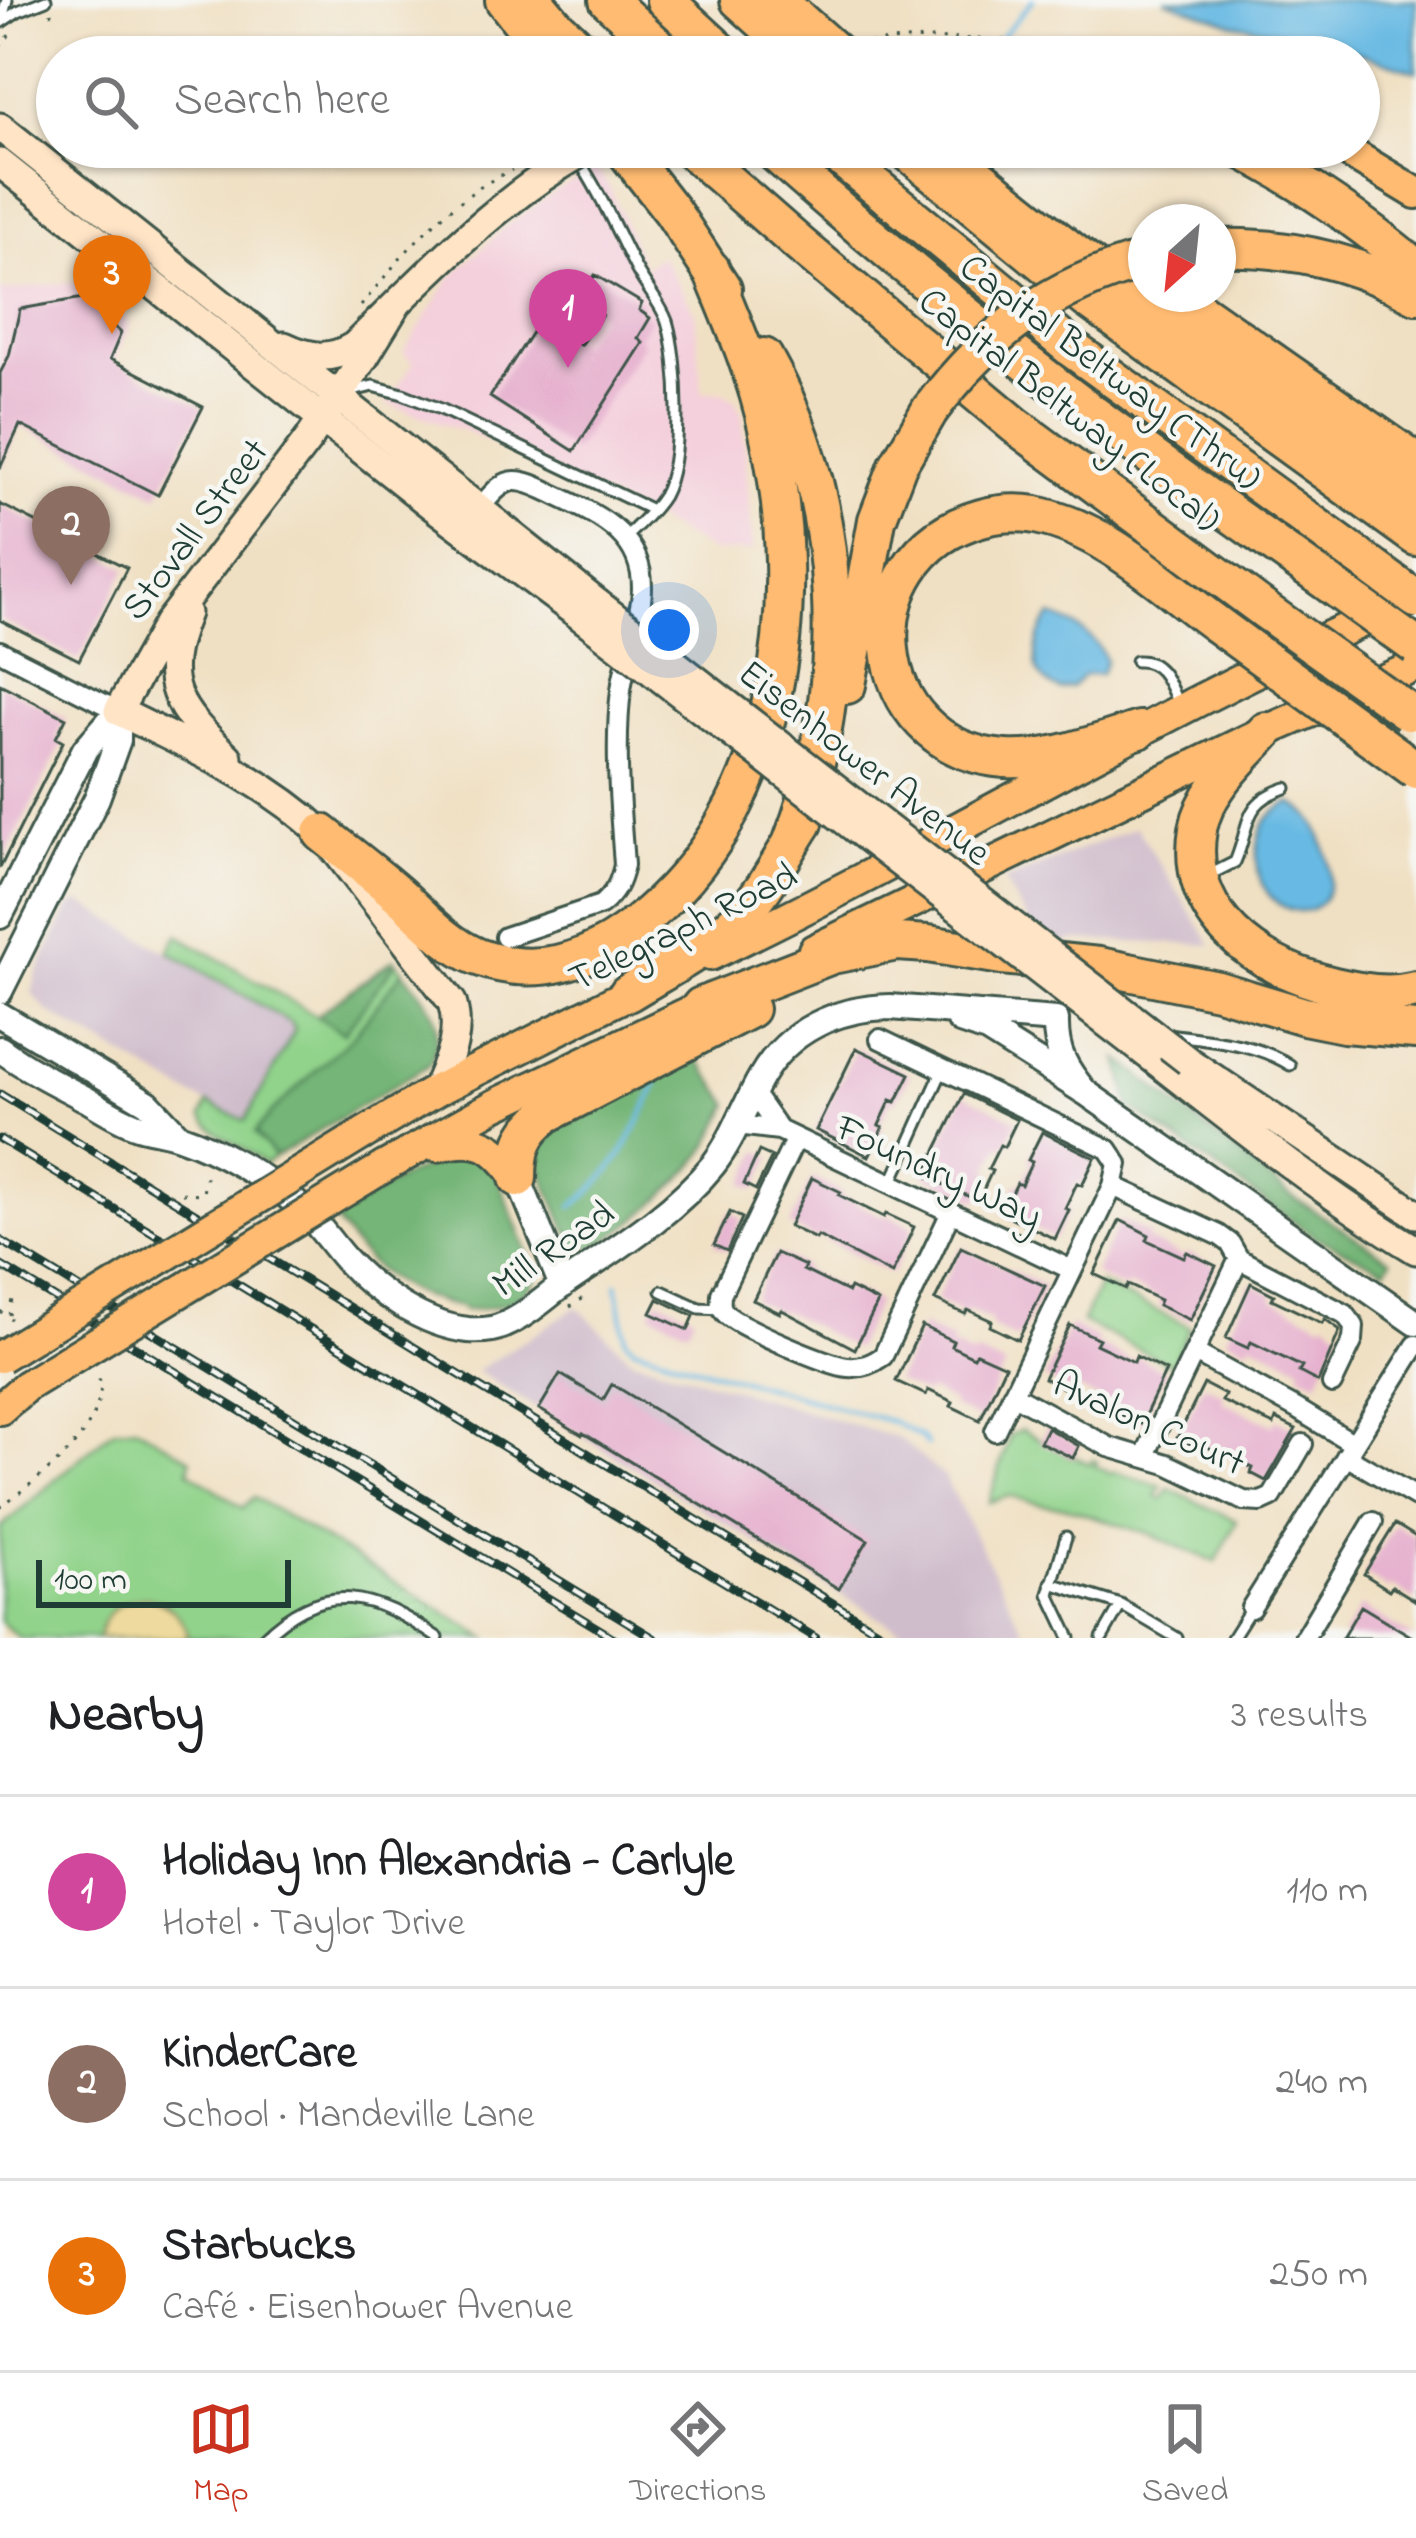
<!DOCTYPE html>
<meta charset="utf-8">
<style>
body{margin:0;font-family:"Indie Flower",sans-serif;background:#f2f2f2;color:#202124}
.compass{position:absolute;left:1128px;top:204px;width:108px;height:108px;border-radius:50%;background:#fff;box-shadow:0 3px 9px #0004;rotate:207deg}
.scale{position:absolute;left:36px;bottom:30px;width:255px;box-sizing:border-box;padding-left:12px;border:6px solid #1f3d34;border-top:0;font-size:33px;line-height:42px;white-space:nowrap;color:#1f3d34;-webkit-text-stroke:9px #f6f6f2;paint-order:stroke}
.you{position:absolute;left:669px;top:630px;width:42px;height:42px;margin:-30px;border:9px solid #fff;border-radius:50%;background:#1a73e8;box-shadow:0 0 0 18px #1a73e833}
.badge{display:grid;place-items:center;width:78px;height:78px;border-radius:50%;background:#c8321e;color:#fff;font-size:39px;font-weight:700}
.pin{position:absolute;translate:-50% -99px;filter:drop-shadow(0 3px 6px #0008)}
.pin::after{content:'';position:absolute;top:63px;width:42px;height:36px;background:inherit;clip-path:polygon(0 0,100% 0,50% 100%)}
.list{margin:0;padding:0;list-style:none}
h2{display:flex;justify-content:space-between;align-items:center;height:156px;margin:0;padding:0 48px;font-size:51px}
h2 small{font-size:39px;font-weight:400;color:#757577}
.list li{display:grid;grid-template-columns:78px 1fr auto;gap:36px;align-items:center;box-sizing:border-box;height:192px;padding:0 48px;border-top:3px solid #e0e0e0}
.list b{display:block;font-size:45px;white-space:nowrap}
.list p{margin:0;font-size:39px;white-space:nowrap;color:#757577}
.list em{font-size:39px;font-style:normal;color:#757577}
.icon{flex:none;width:66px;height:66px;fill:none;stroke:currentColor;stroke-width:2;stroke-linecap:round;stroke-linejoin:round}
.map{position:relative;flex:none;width:1416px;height:1638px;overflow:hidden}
.search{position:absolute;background:#fff;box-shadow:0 3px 9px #0004;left:36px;right:36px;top:36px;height:132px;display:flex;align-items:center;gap:30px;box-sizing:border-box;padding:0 42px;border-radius:66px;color:#757577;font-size:45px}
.sheet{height:732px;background:#fff}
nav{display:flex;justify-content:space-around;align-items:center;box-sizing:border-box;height:168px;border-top:3px solid #e0e0e0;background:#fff;font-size:33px;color:#757577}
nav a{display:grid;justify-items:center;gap:6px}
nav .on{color:#c8321e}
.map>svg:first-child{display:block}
.built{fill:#f4cfdc}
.industrial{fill:#d0bdcc}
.green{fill:#91d38b;stroke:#588860;stroke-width:3}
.forest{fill:#74b577;stroke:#4a7956;stroke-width:3}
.sand{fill:#eeda9e;stroke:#868c69;stroke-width:3}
.water{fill:#68b9e3;stroke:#447b8c;stroke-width:3}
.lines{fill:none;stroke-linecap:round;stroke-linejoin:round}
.stream{stroke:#68b9e3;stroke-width:4.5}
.building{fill:#e6b0ce}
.service-casing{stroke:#3e5549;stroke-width:15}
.minor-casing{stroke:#3e5549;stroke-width:24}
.tertiary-casing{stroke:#3e5549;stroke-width:30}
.secondary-casing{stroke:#3e5549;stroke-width:33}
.primary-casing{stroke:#3e5549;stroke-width:36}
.motorway-casing{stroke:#3e5549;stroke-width:42}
.path{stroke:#3e5549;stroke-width:3;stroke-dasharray:3 9;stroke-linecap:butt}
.service{stroke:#fff;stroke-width:9}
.minor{stroke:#fff;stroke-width:18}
.tertiary{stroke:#fff;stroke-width:24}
.secondary{stroke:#ffe4c6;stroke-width:27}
.primary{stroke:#ffbb71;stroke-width:30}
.motorway{stroke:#ffbb71;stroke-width:36}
.rail-casing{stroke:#1f3d34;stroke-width:9}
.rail{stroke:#f6f6f2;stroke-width:4.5;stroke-dasharray:14;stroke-linecap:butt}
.secondary-bridge-casing{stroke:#3e5549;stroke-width:33;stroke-linecap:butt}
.primary-bridge-casing{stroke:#3e5549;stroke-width:36;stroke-linecap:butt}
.motorway-bridge-casing{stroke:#3e5549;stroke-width:42;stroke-linecap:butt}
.path-bridge{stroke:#3e5549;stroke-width:3;stroke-dasharray:3 9;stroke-linecap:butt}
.secondary-bridge{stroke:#ffe4c6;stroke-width:27}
.primary-bridge{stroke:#ffbb71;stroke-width:30}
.motorway-bridge{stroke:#ffbb71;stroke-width:36}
.labels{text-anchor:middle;stroke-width:9;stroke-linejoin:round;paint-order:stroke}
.street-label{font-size:39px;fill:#1f3d34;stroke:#f6f6f2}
</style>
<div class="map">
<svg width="1416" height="1638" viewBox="0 0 1416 1638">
<rect width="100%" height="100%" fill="#f6f6f2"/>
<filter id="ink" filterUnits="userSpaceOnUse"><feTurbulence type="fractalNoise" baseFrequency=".00833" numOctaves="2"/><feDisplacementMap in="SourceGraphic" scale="24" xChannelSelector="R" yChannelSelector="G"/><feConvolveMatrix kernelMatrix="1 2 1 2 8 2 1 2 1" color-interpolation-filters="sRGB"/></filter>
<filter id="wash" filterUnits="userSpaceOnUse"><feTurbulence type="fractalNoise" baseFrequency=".004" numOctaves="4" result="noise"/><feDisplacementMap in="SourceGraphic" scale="48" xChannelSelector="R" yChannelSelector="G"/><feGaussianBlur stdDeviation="2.7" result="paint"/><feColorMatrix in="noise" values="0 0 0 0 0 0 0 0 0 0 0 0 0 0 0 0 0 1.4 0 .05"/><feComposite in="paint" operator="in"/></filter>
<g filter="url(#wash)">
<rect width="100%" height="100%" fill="#f0e0c3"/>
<path class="built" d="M597,168L612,192L644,268L661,255L695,312L702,392H722L735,400L742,414L753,551L713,552L660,522L471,433L386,404L414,362L403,353L452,276L504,228L556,191Z
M79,281L131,323L114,361L20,425L0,468V287L3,291Z"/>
<path class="industrial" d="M1136,827L1212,945L1076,940L1044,949L1004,881Z
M80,902L291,1023L295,1030L245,1122L185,1092L47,1011L32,993L37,973L71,905Z
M577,1307L630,1358L900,1439L945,1478L1028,1638H912L476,1371Z"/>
<path class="green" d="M178,935L344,1032L396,962L403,971L353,1036L272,1112L255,1133L275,1157L265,1164C246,1147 216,1138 202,1117L208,1103L245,1121L295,1030L291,1023L169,952Z
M1100,1284L1190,1327L1172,1365L1082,1322Z
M135,1426L191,1459L189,1471L243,1508L254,1497L487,1638H20L0,1622V1528L114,1429Z
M1022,1430L1072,1457L1074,1456L1090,1464L1093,1460L1097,1462L1095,1466L1111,1474L1114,1472L1161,1486L1156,1496L1162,1499L1169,1489L1237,1521L1216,1562L1148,1534L1065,1507L1043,1505L1009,1496L989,1502L1010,1435Z"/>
<path class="forest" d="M394,959L396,962L344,1033L316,1016Z
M403,971C430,1004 447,1020 430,1064L275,1157L255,1133L272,1112L353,1036Z
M691,1049L730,1104C721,1121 713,1141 702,1155C676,1188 628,1230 591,1248L575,1243L563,1223L539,1165L537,1156L544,1128Z
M1119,1059L1288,1194L1391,1260L1385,1269L1315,1237L1130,1107Z
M458,1155L482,1158L495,1171L535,1271L536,1279C521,1304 490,1310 463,1310L461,1307C401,1296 367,1267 334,1219L406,1175Z"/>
<path class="sand" d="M146,1597C168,1602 180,1613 188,1634L185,1638H98C103,1611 121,1599 146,1597Z"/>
<path class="water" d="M1165,0H1416V72L1334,44L1298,35L1296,45L1286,33L1234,24Z
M1052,616C1075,623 1098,638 1106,661L1101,674L1084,675L1072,687L1060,690C1051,686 1042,681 1038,671C1032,655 1039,626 1052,616Z
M1291,803C1307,809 1315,822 1321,837C1361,940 1245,929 1258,844C1261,822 1270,812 1291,803Z"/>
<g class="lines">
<path class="stream" d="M984,57L1033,0
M572,1207C618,1173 634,1134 657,1083
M617,1284L626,1340L634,1347L697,1367L893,1422L920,1436L927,1445"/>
</g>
<g id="blocks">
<path class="building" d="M595,275L642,303L639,310L650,318L638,338L643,343L574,451L490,397L540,320L580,345L602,315L579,302Z
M83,298L121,333L110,359L203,407L158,495L20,425L0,468V373L9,356L20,309Z
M0,504L127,568L79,660L0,620Z
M0,684L66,718L56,738L63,742L0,868Z
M856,1048L910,1074L896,1102L891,1100L879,1125L883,1127L869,1156L816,1130Z
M964,1094L1017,1120L1004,1147L1000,1145L988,1169L992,1171L978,1201L924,1175Z
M1042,1132L1095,1158L1082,1185L1077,1183L1065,1208L1069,1210L1055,1239L1002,1213L1017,1183L1021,1185L1032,1162L1028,1160Z
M759,1151L772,1157L756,1190L744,1184Z
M812,1178L841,1192L839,1195L884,1217L886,1214L914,1227L892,1274L818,1236L816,1239L789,1226Z
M730,1212L742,1218L727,1251L714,1245Z
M1120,1220L1149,1235L1147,1240L1184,1257L1187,1252L1216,1266L1190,1320L1158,1305L1160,1300L1128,1285L1126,1289L1094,1274Z
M961,1247L1045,1286L1018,1340L990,1326L992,1321L968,1310L965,1314L935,1300Z
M776,1253L805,1266L803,1270L848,1292L850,1288L878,1302L855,1349L782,1310L780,1313L753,1300Z
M1251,1283L1274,1295L1272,1299L1322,1323L1325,1319L1340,1330L1318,1382L1299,1372L1302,1367L1251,1342L1248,1348L1226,1338Z
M658,1299L694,1316L688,1330L651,1313Z
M1070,1325L1099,1339L1096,1344L1134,1362L1136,1356L1166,1371L1141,1424L1111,1410L1113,1406L1074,1387L1071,1392L1044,1378Z
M922,1326L953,1341L951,1346L974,1357L976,1353L1005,1366L980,1420L951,1406L953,1402L928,1390L926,1395L896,1381Z
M560,1374L603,1400L612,1384L868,1540L839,1589L583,1433L582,1435L539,1409Z
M1204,1384L1225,1395L1222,1401L1274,1425L1276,1419L1296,1429L1266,1481L1251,1473L1253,1468L1201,1444L1200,1448L1177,1438Z
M1047,1428L1079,1446L1073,1458L1040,1442Z
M1395,1524L1416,1537V1601L1392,1586L1389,1590L1364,1574Z
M1361,1606L1414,1638H1342Z"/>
</g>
</g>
<g filter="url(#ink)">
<use href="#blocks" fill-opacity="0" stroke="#3e5549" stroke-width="3"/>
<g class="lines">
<defs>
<path id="service" d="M1,22L7,0
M0,23L18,11L46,0
M454,57C470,51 485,42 499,57
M577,158C600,192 615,228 634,265C643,284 660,302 667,321C679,361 683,460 663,496C653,512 638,525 625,538
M349,392L373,386L403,394L443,410L652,510
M1136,661C1162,659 1169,684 1178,704
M1209,875L1235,862C1251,825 1241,803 1286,788
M1168,1034C1210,1040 1254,1042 1290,1065
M891,1184L943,1069
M662,1291L699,1308L723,1309
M1066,1537L1049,1594L1070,1638
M1051,1583L1121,1605L1177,1638
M263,1638C325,1577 374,1594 438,1638
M1102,1638L1121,1605
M1232,1638L1251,1608"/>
<path id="minor" d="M481,507C505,476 514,475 549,492C598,515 650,536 641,601C636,631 625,660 621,690C614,747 620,808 624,865C620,883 615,893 601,905L505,937
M0,651L118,711
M880,1039L1108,1149L1118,1164L1113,1186L995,1431
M753,1093L779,1130
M737,1125L779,1130L1072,1270
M796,1138L721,1294C721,1302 719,1306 725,1313C736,1326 830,1366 848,1367C862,1368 872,1364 883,1356L951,1212
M1113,1186L1219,1235L1230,1243L1239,1259L1345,1314L1354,1326L1353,1340L1332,1384
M1195,1353L1297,1409L1354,1444
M1012,1394L1109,1447L1167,1464L1244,1501L1261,1502L1272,1497L1303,1444
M1145,1455L1239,1259
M1346,1456L1416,1497
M1251,1608L1416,1345
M1304,1638L1373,1522"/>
<path id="tertiary" d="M0,916L85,749L118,711
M0,991L97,798L118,740V711
M0,1015L148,1103L178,1135
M960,1021L987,1030L1085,1092L1416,1323
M0,1049C27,1069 57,1084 86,1099C102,1108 118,1119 135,1125C149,1130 165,1131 179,1136C220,1150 264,1176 297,1204C315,1219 329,1241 345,1259C375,1292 423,1325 468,1330C480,1331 493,1330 504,1325C526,1316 545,1298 564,1284C615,1249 673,1214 713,1165C734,1138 744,1106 761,1077C788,1030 837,1008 890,1007L1056,1020C1055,1052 1066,1069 1085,1092
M518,1178L562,1286"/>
<path id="secondary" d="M0,127L597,603
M0,163L431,505L584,619
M397,304L364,358L308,440L167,624L118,711C191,748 261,777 322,833L452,1002C462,1035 448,1061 435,1091
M284,346C309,358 330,361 354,346C419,282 481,216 558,167
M186,613C157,684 176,708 228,757
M1147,1054C1235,1123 1321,1192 1416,1250
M1188,1061L1416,1214"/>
<path id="primary" d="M1340,147L1416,193
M814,950L1266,731L1416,666
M710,955C948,842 1173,701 1416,598
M363,1134L435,1091L650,983
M437,1146C480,1135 493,1144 518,1178
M384,1167L495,1105L723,996
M0,1409L26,1386"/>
<path id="motorway" d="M504,0L549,57
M534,0L555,25L589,57
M608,0L669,57
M665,0L727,57
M739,0L800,55
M777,0L841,57
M622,147L672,211L723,289
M688,147L800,245L1015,425L1266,611
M768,147C873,240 981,330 1093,414C1171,472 1251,528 1331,585
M828,147L1075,351L1372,567
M902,147L1088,300L1416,537
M944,147C1093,276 1256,385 1416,499
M1236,147C1302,180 1360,221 1416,268
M1218,248C1289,246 1354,261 1416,295
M1176,294L1416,462
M764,357C846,502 851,687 792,841
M847,685L877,520L898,465L930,410
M1139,730C1097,743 1049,762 1005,759C864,749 847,555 981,518C999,513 1018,512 1036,515C1105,529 1160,583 1215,623
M1266,731C1241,759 1205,790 1198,829C1183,917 1259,968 1334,986C1361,992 1388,997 1416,990
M322,833C348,854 375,874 400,896C424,918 447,945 478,957C536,979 591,961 638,923C783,809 806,602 768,432C756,375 733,322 711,269
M628,993C665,970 708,949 739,918C766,890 783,855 804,823
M701,1006L832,955L897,942L928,944L1002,956L1099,966L1218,990L1304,1016L1344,1024L1416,1030
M518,1178C518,1149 523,1133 547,1114L750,1009"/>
</defs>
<use href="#service" class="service-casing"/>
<use href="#minor" class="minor-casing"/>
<use href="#tertiary" class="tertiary-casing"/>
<use href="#secondary" class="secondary-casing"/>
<use href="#primary" class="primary-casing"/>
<use href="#motorway" class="motorway-casing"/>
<path class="path" d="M50,14L60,10
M0,47L10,34
M361,306C404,252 448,199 512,170
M182,1193L203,1194L205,1179L211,1170
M570,1307L587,1296
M0,1311L11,1319
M9,1315L13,1294
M0,1507C41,1476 101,1437 101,1381L93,1375"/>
<use href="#service" class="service"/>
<use href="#minor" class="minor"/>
<use href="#tertiary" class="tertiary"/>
<use href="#secondary" class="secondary"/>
<use href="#primary" class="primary"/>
<use href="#motorway" class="motorway"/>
<defs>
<path id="rail" d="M0,1094L890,1638
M0,1139L816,1638
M0,1240L654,1638
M0,1265L614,1638"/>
</defs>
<use href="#rail" class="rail-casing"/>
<use href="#rail" class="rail"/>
<defs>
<path id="secondary-bridge" d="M558,167L591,147
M597,603L1188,1061
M584,619L1147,1054"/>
<path id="primary-bridge" d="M0,1357L363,1134
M26,1386L384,1167"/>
<path id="motorway-bridge" d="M930,410C988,333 1051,285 1146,260
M1372,567L1416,599
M1331,585L1416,646
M1266,611L1408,712
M1215,623L1416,770"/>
</defs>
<use href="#secondary-bridge" class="secondary-bridge-casing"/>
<use href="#primary-bridge" class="primary-bridge-casing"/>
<use href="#motorway-bridge" class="motorway-bridge-casing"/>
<path class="path-bridge" d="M775,57C897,32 1018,33 1140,57"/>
<use href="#secondary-bridge" class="secondary-bridge"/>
<use href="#primary-bridge" class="primary-bridge"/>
<use href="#motorway-bridge" class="motorway-bridge"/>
</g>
</g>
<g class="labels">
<g class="street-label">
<text transform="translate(1112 370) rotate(37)" y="14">Capital Beltway (Thru)</text>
<text transform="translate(1071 408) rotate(38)" y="14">Capital Beltway (Local)</text>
<text transform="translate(193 528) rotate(-53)" y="14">Stovall Street</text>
<text transform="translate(866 761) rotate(38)" y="14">Eisenhower Avenue</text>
<text transform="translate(682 925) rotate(-26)" y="14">Telegraph Road</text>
<text transform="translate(940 1170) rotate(25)" y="14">Foundry Way</text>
<text transform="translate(552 1247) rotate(-35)" y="14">Mill Road</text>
<text transform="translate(1150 1421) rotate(24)" y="14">Avalon Court</text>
</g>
</g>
</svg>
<svg class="compass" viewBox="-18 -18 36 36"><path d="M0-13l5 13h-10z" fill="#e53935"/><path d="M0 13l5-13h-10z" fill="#757577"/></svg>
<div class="scale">100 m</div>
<div class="you"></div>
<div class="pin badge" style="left:568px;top:368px;background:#d1479c">1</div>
<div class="pin badge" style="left:71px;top:585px;background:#8d6e63">2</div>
<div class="pin badge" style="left:112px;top:334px;background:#e8710a">3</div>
<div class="search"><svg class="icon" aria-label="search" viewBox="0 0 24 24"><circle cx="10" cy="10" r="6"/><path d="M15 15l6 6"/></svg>Search here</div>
</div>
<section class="sheet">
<h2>Nearby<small>3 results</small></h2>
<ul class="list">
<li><span class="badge" style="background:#d1479c">1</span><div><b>Holiday Inn Alexandria - Carlyle</b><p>Hotel · Taylor Drive</p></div><em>110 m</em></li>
<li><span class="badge" style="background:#8d6e63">2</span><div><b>KinderCare</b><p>School · Mandeville Lane</p></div><em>240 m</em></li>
<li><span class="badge" style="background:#e8710a">3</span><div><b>Starbucks</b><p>Café · Eisenhower Avenue</p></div><em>250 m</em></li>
</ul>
</section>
<nav>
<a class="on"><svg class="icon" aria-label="map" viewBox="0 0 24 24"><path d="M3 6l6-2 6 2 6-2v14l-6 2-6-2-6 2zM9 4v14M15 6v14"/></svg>Map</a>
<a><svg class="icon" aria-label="directions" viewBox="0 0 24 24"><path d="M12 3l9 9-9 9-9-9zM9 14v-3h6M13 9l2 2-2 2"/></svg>Directions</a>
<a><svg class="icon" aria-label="saved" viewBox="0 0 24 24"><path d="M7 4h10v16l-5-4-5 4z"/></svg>Saved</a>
</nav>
